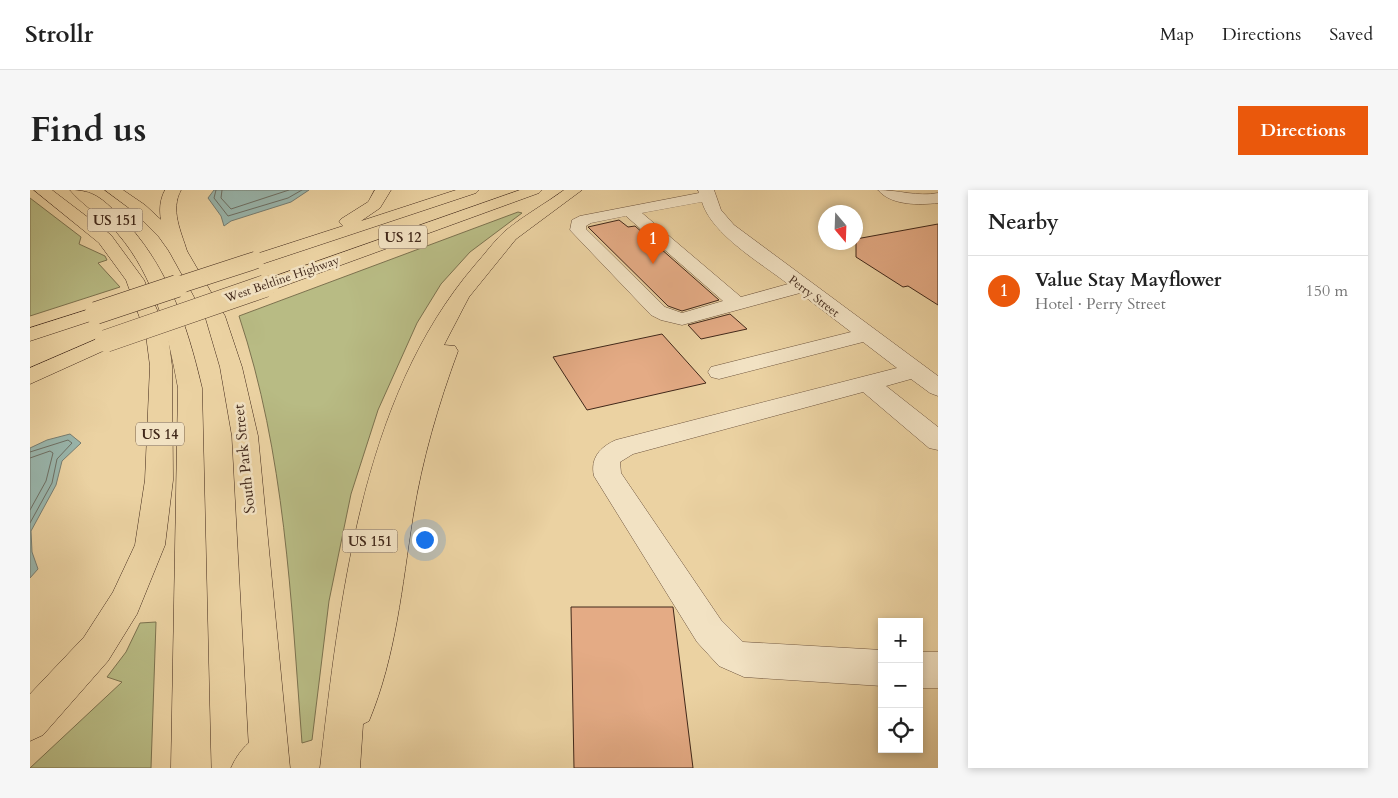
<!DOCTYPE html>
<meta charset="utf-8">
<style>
body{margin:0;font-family:Cardo,serif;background:#f6f6f6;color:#222}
.controls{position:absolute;right:15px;bottom:15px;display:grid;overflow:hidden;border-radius:0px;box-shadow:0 2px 8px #0003}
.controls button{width:45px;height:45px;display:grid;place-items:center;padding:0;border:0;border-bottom:1px solid #e0e0e0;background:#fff;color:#222;font:25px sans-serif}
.compass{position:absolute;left:788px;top:15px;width:45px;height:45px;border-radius:50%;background:#fff;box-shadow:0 2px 8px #0003;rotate:161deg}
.you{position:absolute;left:394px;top:349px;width:18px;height:18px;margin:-12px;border:4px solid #fff;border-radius:50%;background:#1a73e8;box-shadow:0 0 0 8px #1a73e833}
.badge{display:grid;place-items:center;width:32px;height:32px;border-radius:50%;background:#ea580c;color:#fff;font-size:16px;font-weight:700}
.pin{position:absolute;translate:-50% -41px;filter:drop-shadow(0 1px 2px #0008)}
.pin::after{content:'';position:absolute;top:26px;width:18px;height:15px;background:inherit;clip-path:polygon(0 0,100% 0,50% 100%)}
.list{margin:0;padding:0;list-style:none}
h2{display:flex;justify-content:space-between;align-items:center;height:65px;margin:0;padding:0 20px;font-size:21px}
h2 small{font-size:16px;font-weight:400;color:#767676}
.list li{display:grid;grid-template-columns:32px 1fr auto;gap:15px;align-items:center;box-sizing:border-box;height:70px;padding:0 20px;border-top:1px solid #e0e0e0}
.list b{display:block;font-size:19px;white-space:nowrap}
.list p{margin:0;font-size:16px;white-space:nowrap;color:#767676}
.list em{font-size:16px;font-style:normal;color:#767676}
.icon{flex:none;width:28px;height:28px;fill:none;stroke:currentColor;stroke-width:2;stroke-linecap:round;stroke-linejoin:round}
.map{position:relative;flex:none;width:908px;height:578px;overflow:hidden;border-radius:0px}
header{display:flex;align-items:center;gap:30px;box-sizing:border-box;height:70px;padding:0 25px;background:#fff;border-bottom:1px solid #e0e0e0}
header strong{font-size:24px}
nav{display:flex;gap:28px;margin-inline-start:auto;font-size:18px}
.intro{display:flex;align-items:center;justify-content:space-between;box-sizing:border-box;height:120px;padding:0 30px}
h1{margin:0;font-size:35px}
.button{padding:12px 22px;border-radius:0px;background:#ea580c;color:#fff;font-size:18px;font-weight:700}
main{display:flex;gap:30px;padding:0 30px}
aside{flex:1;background:#fff;border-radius:0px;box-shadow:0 2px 8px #0003}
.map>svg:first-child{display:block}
.green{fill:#b8bb84;stroke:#7c724f}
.water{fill:#99b6ad;stroke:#767d72}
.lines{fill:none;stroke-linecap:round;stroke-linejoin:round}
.shore{stroke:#6d6f64;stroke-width:1}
.building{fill:#e4ab85;stroke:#41281a}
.minor-casing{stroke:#6c523c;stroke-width:1}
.major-casing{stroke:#41281a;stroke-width:1}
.highway-casing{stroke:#41281a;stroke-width:1}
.minor{fill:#f2e2c3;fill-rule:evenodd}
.major{fill:#ebd2a2;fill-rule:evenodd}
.highway{fill:#ebd2a2;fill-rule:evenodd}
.highway-bridge-far1-casing{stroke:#41281a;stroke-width:18;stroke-linecap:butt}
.highway-bridge-casing{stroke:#41281a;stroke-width:23;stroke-linecap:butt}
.highway-bridge-far1{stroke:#ebd2a2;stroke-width:17}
.highway-bridge{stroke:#ebd2a2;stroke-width:22}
.labels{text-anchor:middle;stroke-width:5;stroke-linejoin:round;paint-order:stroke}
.far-street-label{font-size:12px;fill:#41281a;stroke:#f2e2c3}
.shield{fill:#f2e2c3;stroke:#76604d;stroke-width:1}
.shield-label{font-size:14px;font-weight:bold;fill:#41281a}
.street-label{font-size:15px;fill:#41281a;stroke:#f2e2c3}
</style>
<header>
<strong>Strollr</strong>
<nav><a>Map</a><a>Directions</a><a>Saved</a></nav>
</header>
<div class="intro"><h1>Find us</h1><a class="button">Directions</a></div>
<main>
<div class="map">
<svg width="908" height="578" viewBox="0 0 908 578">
<rect width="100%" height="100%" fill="#ebd2a2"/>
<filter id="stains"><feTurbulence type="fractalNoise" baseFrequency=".004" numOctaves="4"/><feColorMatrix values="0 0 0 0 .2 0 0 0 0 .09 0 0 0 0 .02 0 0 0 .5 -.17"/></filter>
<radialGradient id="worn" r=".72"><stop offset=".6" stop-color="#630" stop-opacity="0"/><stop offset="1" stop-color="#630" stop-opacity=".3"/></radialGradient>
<path class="green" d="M0,8L51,47L49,54L75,66L77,70L68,73L90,97L0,126Z
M488,22L492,23L440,62L411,94L387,133L348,220L321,304L299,411L282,550L272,553C261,409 255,264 209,126Z
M126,432L121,578H0L92,492L77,487L96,462L110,433Z"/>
<path class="water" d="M184,0H279L261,12L201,31L194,36L191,26L178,8Z
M40,244L51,253L32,271L26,295L1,341L2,362L8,379L0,388V258L17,250Z"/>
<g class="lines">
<path class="shore" d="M186,0L184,8L198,26L258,8L272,0
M192,0L191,8L201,19L259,0
M0,262L38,250L42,253L27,269L22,293L0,333
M0,268L20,261L23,263L16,291L0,320"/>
</g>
<path class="building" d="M589,30L598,37L605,36L689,110L652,121L638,116L558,37Z
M908,34V115L878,96L873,97L826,67V49Z
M700,124L717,139L671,149L658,135Z
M632,144L676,193L557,220L523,167Z
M541,417H643L663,578H544Z"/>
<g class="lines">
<defs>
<path id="minor" d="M668,0H684L691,20L704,35L908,186V206L900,203L881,189L856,196L908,237V260L899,258L833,202L603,264L590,272L591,283L691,430L713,452L852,460V496L714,487L689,476L667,452L564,286C560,268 570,257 586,250L867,178L833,152L689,189L681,187L678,182L681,177L821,142L770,103L652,135L631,130L621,125L540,40L542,30L550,26L669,3ZM672,12C682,45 731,73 758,94L711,107L612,23ZM596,26L693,111L652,123L635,117L556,39V36L561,33Z
M848,0C869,0 887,7 908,3V13C890,15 861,16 848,0Z
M889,462H908V498H889Z"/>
<path id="major" d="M40,0C64,0 72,9 89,25C137,73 157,134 172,198L181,578H141L148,198C138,143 125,87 88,44C75,29 50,13 40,0Z
M75,0H93L115,15L141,39L157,61L195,126L212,177L228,246L260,578H220L202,246L190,177L175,126L139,61L129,47L103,21Z"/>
<path id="highway" d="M4,0H22L81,45L114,90L138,145L142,176L143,290L135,355L107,424L78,471L13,545L0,551V504L54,447L83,402L105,355L115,290L120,176L116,145L96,90L69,53Z
M135,0H151C140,20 151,41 157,61L154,65H142L139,61C134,41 124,20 135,0Z
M345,0H361L350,18L331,31L426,0H449L446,3L232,74H220L217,70L220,66L313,36L309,32L311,29L338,12Z
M490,0H512L509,3L248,98H234L231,94L234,90Z
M534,0H552L486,49L439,107L414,155L425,156L428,161C408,215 392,270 383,326C372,396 366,466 339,531L333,534L330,578H290C310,410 331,208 445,75C455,64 464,51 475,41C493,26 515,14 534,0Z
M66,117L73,119L76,123L73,127L0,151V138Z
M76,145L84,146L87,151L84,156L0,194V178Z
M238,541L252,547L258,561L249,578H201C209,560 220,549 238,541Z"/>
</defs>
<use href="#minor" class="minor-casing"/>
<use href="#major" class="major-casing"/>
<use href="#highway" class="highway-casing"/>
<use href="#minor" class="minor"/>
<use href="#major" class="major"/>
<use href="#highway" class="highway"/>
<defs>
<path id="highway-bridge-far1" d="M143,97L226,70
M231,97L241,94"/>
<path id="highway-bridge" d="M66,123L147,96
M76,151L235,96"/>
</defs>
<use href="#highway-bridge-far1" class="highway-bridge-far1-casing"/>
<use href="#highway-bridge" class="highway-bridge-casing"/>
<use href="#highway-bridge-far1" class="highway-bridge-far1"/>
<use href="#highway-bridge" class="highway-bridge"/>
</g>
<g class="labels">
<g class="far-street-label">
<text transform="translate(252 89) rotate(-19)" y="4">West Beltline Highway</text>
<text transform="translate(784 106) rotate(37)" y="4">Perry Street</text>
</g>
<g class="shield">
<rect x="57.5" y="18.5" width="55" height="23" rx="4"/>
<rect x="349" y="35.5" width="48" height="23" rx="4"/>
<rect x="106" y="232.5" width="48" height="23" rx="4"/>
<rect x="312.5" y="339.5" width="55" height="23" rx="4"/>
</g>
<g class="shield-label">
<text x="85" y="35">US 151</text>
<text x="373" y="52">US 12</text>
<text x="130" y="249">US 14</text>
<text x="340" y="356">US 151</text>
</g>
<g class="street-label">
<text transform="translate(214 269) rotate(-96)" y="5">South Park Street</text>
</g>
</g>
<rect width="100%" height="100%" filter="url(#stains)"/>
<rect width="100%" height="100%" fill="url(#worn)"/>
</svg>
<div class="controls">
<button>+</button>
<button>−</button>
<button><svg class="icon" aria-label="locate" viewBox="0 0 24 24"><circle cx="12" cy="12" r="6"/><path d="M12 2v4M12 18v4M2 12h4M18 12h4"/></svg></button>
</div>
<svg class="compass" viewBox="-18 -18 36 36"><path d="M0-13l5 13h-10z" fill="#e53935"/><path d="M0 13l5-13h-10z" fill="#767676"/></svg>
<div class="you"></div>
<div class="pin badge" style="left:623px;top:74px">1</div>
</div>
<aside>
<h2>Nearby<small></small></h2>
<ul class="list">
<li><span class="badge">1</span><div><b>Value Stay Mayflower</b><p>Hotel · Perry Street</p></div><em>150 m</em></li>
</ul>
</aside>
</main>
